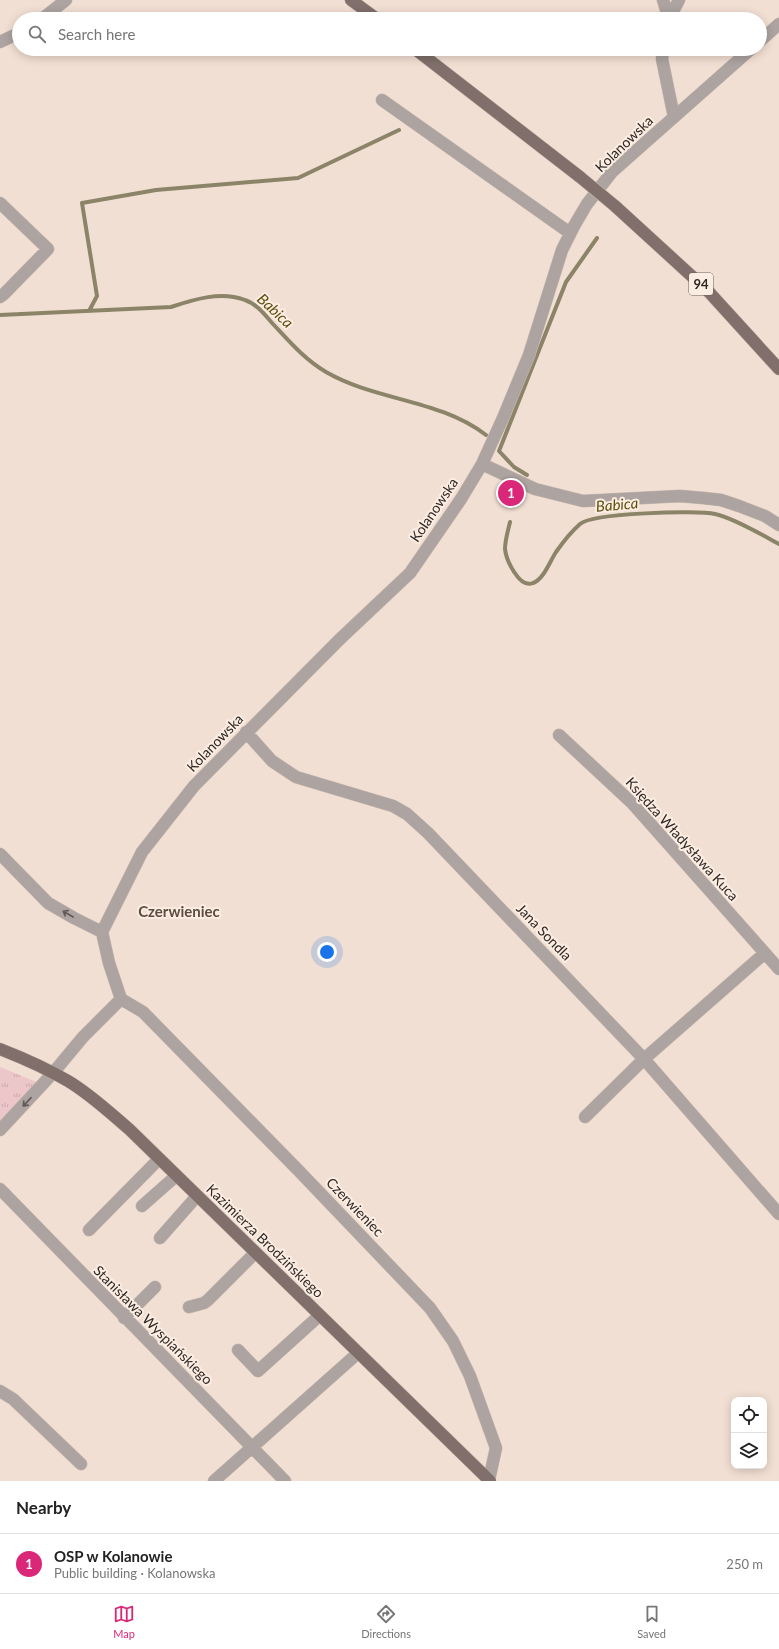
<!DOCTYPE html>
<meta charset="utf-8">
<style>
body{margin:0;font-family:Lato,sans-serif;background:#f6f6f6;color:#222}
.controls{position:absolute;right:12px;bottom:12px;display:grid;overflow:hidden;border-radius:8px;box-shadow:0 2px 10px #0003}
.controls button{width:36px;height:36px;display:grid;place-items:center;padding:0;border:0;border-bottom:1px solid #e0e0e0;background:#fff;color:#222;font:20px sans-serif}
.you{position:absolute;left:327px;top:952px;width:14px;height:14px;margin:-10px;border:3px solid #fff;border-radius:50%;background:#1a73e8;box-shadow:0 0 0 6px #1a73e833}
.badge{display:grid;place-items:center;width:26px;height:26px;border-radius:50%;background:#db2777;color:#fff;font-size:13px;font-weight:700}
.pin{position:absolute;translate:-50% -50%;border:2px solid #fff;box-shadow:0 1px 4px #0006}
.list{margin:0;padding:0;list-style:none}
h2{display:flex;justify-content:space-between;align-items:center;height:52px;margin:0;padding:0 16px;font-size:17px}
h2 small{font-size:13px;font-weight:400;color:#767676}
.list li{display:grid;grid-template-columns:26px 1fr auto;gap:12px;align-items:center;box-sizing:border-box;height:60px;padding:0 16px;border-top:1px solid #e0e0e0}
.list b{display:block;font-size:15px;white-space:nowrap}
.list p{margin:0;font-size:13px;white-space:nowrap;color:#767676}
.list em{font-size:13px;font-style:normal;color:#767676}
.icon{flex:none;width:22px;height:22px;fill:none;stroke:currentColor;stroke-width:2;stroke-linecap:round;stroke-linejoin:round}
.map{position:relative;flex:none;width:779px;height:1481px;overflow:hidden}
.search{position:absolute;background:#fff;box-shadow:0 2px 10px #0003;left:12px;right:12px;top:12px;height:44px;display:flex;align-items:center;gap:10px;box-sizing:border-box;padding:0 14px;border-radius:22px;color:#767676;font-size:15px}
.sheet{height:112px;background:#fff}
nav{display:flex;justify-content:space-around;align-items:center;box-sizing:border-box;height:56px;border-top:1px solid #e0e0e0;background:#fff;font-size:11px;color:#767676}
nav a{display:grid;justify-items:center;gap:2px}
nav .on{color:#db2777}
.map>svg:first-child{display:block}
.grass{fill:url(#grass-tufts)}
.lines{fill:none;stroke-linecap:round;stroke-linejoin:round}
.stream{stroke:#8b8468;stroke-width:4}
.minor-casing{stroke:#cbbab0;stroke-width:13}
.major-casing{stroke:#cbbab0;stroke-width:13}
.minor{stroke:#ada4a1;stroke-width:12}
.major{stroke:#806f6a;stroke-width:12}
.major-bridge-casing{stroke:#cbbab0;stroke-width:13;stroke-linecap:butt}
.major-bridge{stroke:#806f6a;stroke-width:12}
.oneway{stroke:#615955}
.labels{text-anchor:middle;stroke-width:4;stroke-linejoin:round;paint-order:stroke}
.shield{fill:#fcede3;stroke:#6c625d;stroke-width:1}
.shield-label{font-size:13px;font-weight:bold;fill:#2e2723}
.street-label{font-size:14px;fill:#2e2723;stroke:#fcede3}
.water-label{font-size:15px;font-style:italic;fill:#5b4f0c;stroke:#fcede3}
.neighbourhood-label{font-size:15px;font-weight:bold;fill:#5c4d42;stroke:#fcede3}
</style>
<div class="map">
<svg width="779" height="1481" viewBox="0 0 779 1481">
<defs>
<pattern id="grass-tufts" width="24" height="20" patternUnits="userSpaceOnUse"><rect width="24" height="20" fill="#ecc6c8"/><path d="M3 7l-1-3M5 7V3M7 7l1-3M15 17l-1-3M17 17v-4M19 17l1-3" fill="none" stroke="#cbaaac"/></pattern>
</defs>
<rect width="100%" height="100%" fill="#f2dfd3"/>
<path class="grass" d="M0,1067L39,1083L34,1090L0,1121Z"/>
<g class="lines">
<path class="stream" d="M89,311L97,296L82,203L156,190L298,178L399,130
M0,315L171,307C195,299 221,291 245,300C257,304 265,315 273,324C289,341 305,360 326,372C376,401 439,399 486,435
M527,475L514,467L499,451L566,282L597,238
M510,522C508,531 505,540 505,549C506,559 519,589 533,583C544,579 550,561 556,552C563,542 571,532 580,524C592,513 697,510 715,514C734,518 762,535 779,544"/>
<defs>
<path id="minor" d="M663,0L669,19
M42,19L66,0
M669,19L679,0
M760,41L779,24
M0,42L19,33
M663,49L662,59L674,117
M382,100L570,233
M0,203L48,249L4,294L0,297
M482,464L535,489L583,501L680,496L703,498L721,500L739,506L765,516L779,525
M246,732L272,761L296,777L393,806L407,814L428,833L644,1059L779,1214
M559,735L632,803L779,969
M0,854L48,903L74,918L102,932
M121,999L109,963L102,932L142,852L194,786L340,639L410,573L461,499L482,464L503,418L529,355L562,250L574,226L587,204L612,172L751,49
M121,999L143,1012L299,1171L430,1308L453,1341L470,1376L496,1448L489,1480
M585,1117L644,1059L765,953
M0,1130L53,1073L83,1037L121,999
M0,1189L285,1481
M142,1206L176,1176
M89,1230L159,1159
M160,1238L197,1196
M189,1307L204,1303L208,1300L255,1253
M124,1318L155,1287
M238,1350L258,1371L319,1316
M0,1391L13,1399L81,1464
M214,1481L358,1353"/>
<path id="major" d="M351,0L377,19
M415,49L580,177
M615,206L708,291L779,369
M0,1049C23,1058 46,1068 68,1081C90,1094 109,1112 129,1129L490,1481"/>
</defs>
<use href="#minor" class="minor-casing"/>
<use href="#major" class="major-casing"/>
<use href="#minor" class="minor"/>
<use href="#major" class="major"/>
<defs>
<path id="major-bridge" d="M580,177L615,206"/>
</defs>
<use href="#major-bridge" class="major-bridge-casing"/>
<use href="#major-bridge" class="major-bridge"/>
</g>
<defs><path id="oneway-shaft" d="M-6 0H5M1.5-3L5.5 0L1.5 3" fill="none" stroke-width="1.6" stroke-linecap="round" stroke-linejoin="round"/></defs>
<g class="oneway">
<use href="#oneway-shaft" transform="translate(68 914) rotate(-150)"/>
<use href="#oneway-shaft" transform="translate(27 1102) rotate(133)"/>
</g>
<g class="labels">
<rect class="shield" x="689" y="273" width="24" height="22" rx="3"/>
<g class="shield-label">
<text x="701" y="289">94</text>
</g>
<g class="street-label">
<text transform="translate(624 144) rotate(-44)" y="5">Kolanowska</text>
<text transform="translate(434 510) rotate(-56)" y="5">Kolanowska</text>
<text transform="translate(215 743) rotate(-46)" y="5">Kolanowska</text>
<text transform="translate(682 839) rotate(48)" y="5">Księdza Władysława Kuca</text>
<text transform="translate(544 932) rotate(46)" y="5">Jana Sondla</text>
<text transform="translate(355 1207) rotate(46)" y="5">Czerwieniec</text>
<text transform="translate(265 1241) rotate(44)" y="5">Kazimierza Brodzińskiego</text>
<text transform="translate(153 1325) rotate(45)" y="5">Stanisława Wyspiańskiego</text>
</g>
<g class="water-label">
<text transform="translate(275 311) rotate(43)" y="5">Babica</text>
<text transform="translate(617 505) rotate(-5)" y="5">Babica</text>
</g>
<g class="neighbourhood-label">
<text x="179" y="917">Czerwieniec</text>
</g>
</g>
</svg>
<div class="controls">
<button><svg class="icon" aria-label="locate" viewBox="0 0 24 24"><circle cx="12" cy="12" r="6"/><path d="M12 2v4M12 18v4M2 12h4M18 12h4"/></svg></button>
<button><svg class="icon" aria-label="layers" viewBox="0 0 24 24"><path d="M12 4l9 5-9 5-9-5zM3 14l9 5 9-5"/></svg></button>
</div>
<div class="you"></div>
<div class="pin badge" style="left:511px;top:493px">1</div>
<div class="search"><svg class="icon" aria-label="search" viewBox="0 0 24 24"><circle cx="10" cy="10" r="6"/><path d="M15 15l6 6"/></svg>Search here</div>
</div>
<section class="sheet">
<h2>Nearby<small></small></h2>
<ul class="list">
<li><span class="badge">1</span><div><b>OSP w Kolanowie</b><p>Public building · Kolanowska</p></div><em>250 m</em></li>
</ul>
</section>
<nav>
<a class="on"><svg class="icon" aria-label="map" viewBox="0 0 24 24"><path d="M3 6l6-2 6 2 6-2v14l-6 2-6-2-6 2zM9 4v14M15 6v14"/></svg>Map</a>
<a><svg class="icon" aria-label="directions" viewBox="0 0 24 24"><path d="M12 3l9 9-9 9-9-9zM9 14v-3h6M13 9l2 2-2 2"/></svg>Directions</a>
<a><svg class="icon" aria-label="saved" viewBox="0 0 24 24"><path d="M7 4h10v16l-5-4-5 4z"/></svg>Saved</a>
</nav>
